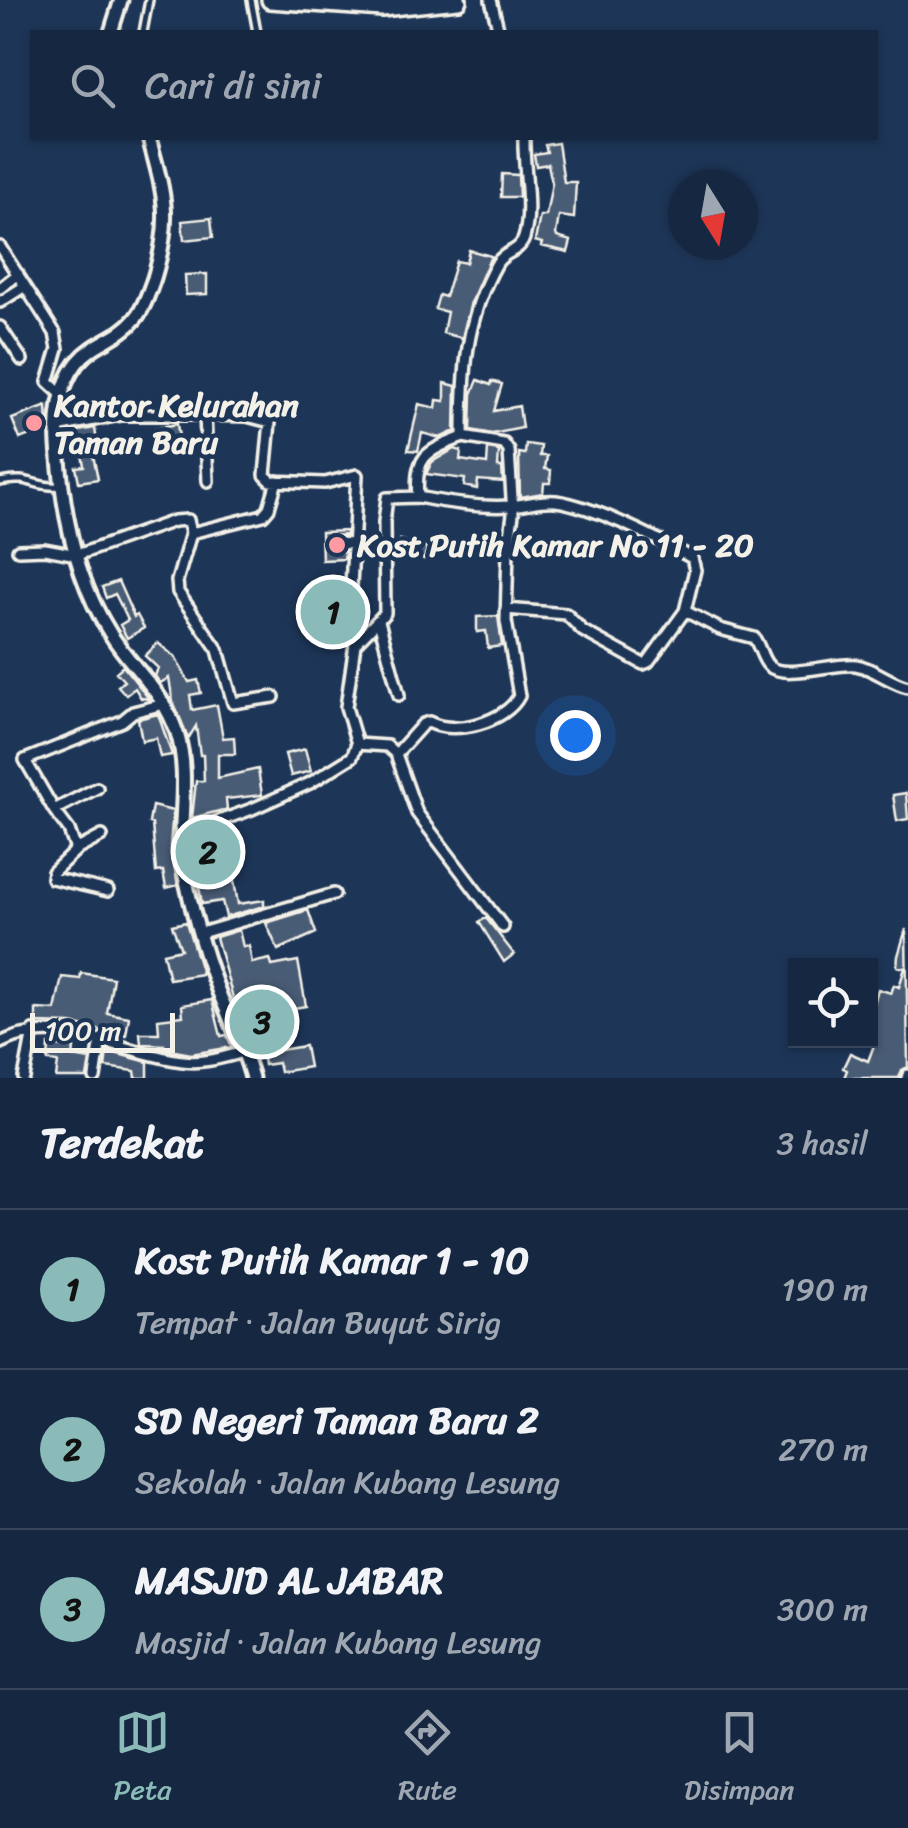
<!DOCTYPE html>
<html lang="id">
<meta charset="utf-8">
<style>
body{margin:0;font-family:Sriracha,sans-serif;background:#23344c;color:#f1f3f6}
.controls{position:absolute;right:30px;bottom:30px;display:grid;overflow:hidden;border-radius:0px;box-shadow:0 2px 8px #0004}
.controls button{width:90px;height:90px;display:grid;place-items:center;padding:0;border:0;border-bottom:2px solid #35445a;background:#162841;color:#f1f3f6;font:50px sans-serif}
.compass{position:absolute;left:668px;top:170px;width:90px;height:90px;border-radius:50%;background:#162841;box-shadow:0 2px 8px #0004;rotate:169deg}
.scale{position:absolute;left:30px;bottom:25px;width:145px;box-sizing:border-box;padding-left:10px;border:5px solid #f4f1e8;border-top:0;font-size:28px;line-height:35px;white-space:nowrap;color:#f4f1e8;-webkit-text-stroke:8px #1d3557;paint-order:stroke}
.you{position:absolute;left:575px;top:735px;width:35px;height:35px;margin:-25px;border:8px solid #fff;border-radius:50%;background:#1a73e8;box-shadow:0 0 0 15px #1a73e833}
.badge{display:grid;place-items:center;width:65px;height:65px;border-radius:50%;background:#8bbbb9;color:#111;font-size:32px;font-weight:700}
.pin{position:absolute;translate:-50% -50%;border:5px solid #fff;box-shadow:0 2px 10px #0006}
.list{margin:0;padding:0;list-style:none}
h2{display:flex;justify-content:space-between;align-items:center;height:130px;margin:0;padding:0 40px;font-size:42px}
h2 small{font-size:32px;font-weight:400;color:#9ea6b1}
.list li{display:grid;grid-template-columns:65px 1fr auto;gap:30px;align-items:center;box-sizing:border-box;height:160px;padding:0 40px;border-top:2px solid #35445a}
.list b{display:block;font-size:38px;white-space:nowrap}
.list p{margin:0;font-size:32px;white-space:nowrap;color:#9ea6b1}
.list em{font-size:32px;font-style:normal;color:#9ea6b1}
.icon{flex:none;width:55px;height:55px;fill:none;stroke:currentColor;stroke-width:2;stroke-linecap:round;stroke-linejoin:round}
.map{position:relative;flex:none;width:908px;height:1078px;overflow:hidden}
.search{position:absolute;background:#162841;box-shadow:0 2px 8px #0004;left:30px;right:30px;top:30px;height:110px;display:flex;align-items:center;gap:25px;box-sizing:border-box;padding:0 35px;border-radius:0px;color:#9ea6b1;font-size:38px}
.sheet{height:610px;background:#162841}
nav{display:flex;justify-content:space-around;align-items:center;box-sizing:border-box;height:140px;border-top:2px solid #35445a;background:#162841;font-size:28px;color:#9ea6b1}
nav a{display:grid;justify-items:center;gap:5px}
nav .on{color:#8bbbb9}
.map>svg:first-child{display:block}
.building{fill:#485b74;stroke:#f4f1e8;stroke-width:2.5}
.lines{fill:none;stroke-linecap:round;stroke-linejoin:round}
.service-casing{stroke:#f4f1e8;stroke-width:12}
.minor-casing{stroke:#f4f1e8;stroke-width:16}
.tertiary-casing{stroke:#f4f1e8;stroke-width:19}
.trunk-casing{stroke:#f4f1e8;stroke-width:22}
.service{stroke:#1d3557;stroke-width:5}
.minor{stroke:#1d3557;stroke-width:9}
.tertiary{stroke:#1d3557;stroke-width:11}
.trunk{stroke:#1d3557;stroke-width:15}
.poi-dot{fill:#ff9aa2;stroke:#1d3557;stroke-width:4}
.labels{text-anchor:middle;stroke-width:9;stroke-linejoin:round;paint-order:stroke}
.poi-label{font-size:32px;font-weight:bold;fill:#f4f1e8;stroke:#1d3557;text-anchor:start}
</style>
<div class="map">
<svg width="908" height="1078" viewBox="0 0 908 1078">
<rect width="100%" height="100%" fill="#1d3557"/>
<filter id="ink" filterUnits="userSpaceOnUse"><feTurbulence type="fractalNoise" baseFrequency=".01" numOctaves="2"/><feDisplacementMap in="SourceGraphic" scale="20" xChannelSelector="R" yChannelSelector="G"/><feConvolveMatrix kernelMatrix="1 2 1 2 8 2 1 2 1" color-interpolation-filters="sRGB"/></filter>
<g filter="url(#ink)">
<path class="building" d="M558,143L564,182H576L574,218L559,216L556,234L557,237L571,241L568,252L541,246L542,243L535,241L540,216H546L552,183L548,164L536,166L534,154L547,152L545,145Z
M502,174L518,175L519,197H501Z
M211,218L213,237L184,240L182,221Z
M469,250L491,256L471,302L462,338L443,333L447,312L435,309L439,295L445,297L456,261L466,263Z
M207,274V294L186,295L185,275Z
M478,380L491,385L492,381L502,384L494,411L519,406L522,428L492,434L471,430L472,394Z
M445,383L456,386L455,431L440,438L422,433L418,451L408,450L419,404L436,408L437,400L445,401Z
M47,406L48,428L20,439L12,419Z
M177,424L180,444L158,447L155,428Z
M95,428L98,449L92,450L98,479L79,482L76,467L84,466L81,448L72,449L70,437L79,436L78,431Z
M526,444L541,446L540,456H547L545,469L551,470L550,483H544L543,493L520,497L519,453L525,454Z
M454,449L461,451L460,460L487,464L488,449L499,451L498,467H502L503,482L478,480L477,489L464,486L465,479L426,474L432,462Z
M346,531V535L332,536L328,544L332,550L345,552L344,559L322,560L321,532Z
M400,540L427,548L424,559L397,552Z
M118,581L134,617L137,615L144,628L127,638L120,625L128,620L115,594L106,598L102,587Z
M498,616L502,646L488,648L486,631L477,632V617Z
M158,643L175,657L189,682L198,680L201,693L190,695L192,710L217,705L223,738L234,737L235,754H218V778L258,769L262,795L226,799L227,809L192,818L196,781H204L203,755H200L196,726L188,739L173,702L169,678L160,683L155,676L158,668L145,656Z
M123,666L139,686L149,699L141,698L135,688L126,695L118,686L124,681L116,672Z
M158,714L172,755L160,757L156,738L142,741L138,719Z
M305,749L311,771L291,776L285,754Z
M906,793L908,819L897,821L893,795Z
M152,806L173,811L170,846L178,885L166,888L163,871L156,872L152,824L149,823Z
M214,832L219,878L233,875L238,904L264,900V906L226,917L222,901L202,904L198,881L204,880L199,834Z
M308,910L316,933L278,950L266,923Z
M486,918L514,954L504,962L479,922Z
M186,922L202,974L169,979L163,953L181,949L172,925Z
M906,929L908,1067L902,1070L899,1078H844L847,1070L843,1068L850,1053L868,1061L876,1040L870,1038V1019L878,989L891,993L894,985L899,987L905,968L897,966L898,956Z
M239,930L243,947L249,946L252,963L270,959L272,966L298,961L306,1006L282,1010L280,997L235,1005L216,937Z
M81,973L113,978L107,1013L129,1017L126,1035L71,1024L36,1023V1009L55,1010L62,977L80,979Z
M212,1000L221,1036L227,1035L232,1047L191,1054L164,1049V1045L141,1044L140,1033H159L158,1019L183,1016L182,1005Z
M252,1008L279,1016L272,1037L246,1029Z
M49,1045L74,1048L73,1057L90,1060L87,1078H56L58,1062L48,1061Z
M305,1046L309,1067L280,1072L278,1063L264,1065L262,1053Z
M107,1051L148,1062V1078H136L135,1071L105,1067Z"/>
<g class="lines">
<defs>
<path id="service" d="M251,0L257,32
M143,32L149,0
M0,482C32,475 33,488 59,486"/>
<path id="minor" d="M491,0L499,32
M0,247L55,333L58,349L48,382L60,393
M0,288L18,274
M0,302L25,286
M0,327L22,360
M205,415L247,416L270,422L265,475L271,481L325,483L357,475L350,605L355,644
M57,427L121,415H205L208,481
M418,497C448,503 479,508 510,506C527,505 540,499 556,501C593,506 659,539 692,558L695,570L685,611L720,629L754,638C760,646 762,660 769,666C784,680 835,662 856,665C874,668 890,683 908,687
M191,533L263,515L269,508L277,481
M336,543L354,544
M18,550L45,549L77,555L174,521L188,520L191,533L177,581L178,592L218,650L233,703L274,697
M506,609L566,614L583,631L643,664L648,662L685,611
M379,621L399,695
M357,744L387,746L396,754L417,813L503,927
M396,754L423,724L429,722C454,736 506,722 519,696L506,621L508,550L513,514L509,451L504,444L463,437C463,374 465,319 497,263C504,251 519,253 524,238C533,208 523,169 524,138
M97,788L54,810L25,760L122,721L133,712L164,704
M54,810L69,830L76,850L53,872L52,878L108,891
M180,828L211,824L252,809L310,783L352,757L357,744L346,707L355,644L385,613L384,522L387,498L418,497C414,454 428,451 463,437
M76,850L102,836
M201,933L334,894
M0,1043C59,1013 123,1054 183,1061C204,1064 224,1057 244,1052
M24,1078L33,1031
M95,1078L101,1039
M907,1078L908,1075"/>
<path id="tertiary" d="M111,32L121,0
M149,138C165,197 172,218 154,278C149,292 144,308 135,319C123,334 106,339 92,349C60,371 56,411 58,445C62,509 75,578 110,633C133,670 162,689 177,733C192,780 175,829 185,876C194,918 206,961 222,1000C233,1026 245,1051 252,1078"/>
<path id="trunk" d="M270,0L382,8L458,0"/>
</defs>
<use href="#service" class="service-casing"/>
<use href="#minor" class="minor-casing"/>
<use href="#tertiary" class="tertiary-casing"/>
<use href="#trunk" class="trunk-casing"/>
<use href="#service" class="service"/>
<use href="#minor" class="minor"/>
<use href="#tertiary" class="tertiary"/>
<use href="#trunk" class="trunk"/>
</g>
</g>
<g class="poi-dot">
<circle cx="34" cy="423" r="10"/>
<circle cx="337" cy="545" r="10"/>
</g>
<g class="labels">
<g class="poi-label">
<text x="54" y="416">Kantor Kelurahan<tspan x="54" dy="37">Taman Baru</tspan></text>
<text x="357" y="556">Kost Putih Kamar No 11 - 20</text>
</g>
</g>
</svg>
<div class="controls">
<button><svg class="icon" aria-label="locate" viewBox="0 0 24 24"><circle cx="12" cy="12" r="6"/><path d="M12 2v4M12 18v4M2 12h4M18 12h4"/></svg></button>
</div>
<svg class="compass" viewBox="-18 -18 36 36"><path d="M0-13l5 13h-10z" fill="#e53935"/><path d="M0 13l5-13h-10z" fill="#9ea6b1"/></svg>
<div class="scale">100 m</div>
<div class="you"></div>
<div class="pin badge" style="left:333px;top:612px">1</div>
<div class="pin badge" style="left:208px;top:852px">2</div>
<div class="pin badge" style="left:262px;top:1022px">3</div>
<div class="search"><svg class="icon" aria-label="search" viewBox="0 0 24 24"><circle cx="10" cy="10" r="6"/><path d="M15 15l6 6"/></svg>Cari di sini</div>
</div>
<section class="sheet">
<h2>Terdekat<small>3 hasil</small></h2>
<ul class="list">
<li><span class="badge">1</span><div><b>Kost Putih Kamar 1 - 10</b><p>Tempat · Jalan Buyut Sirig</p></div><em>190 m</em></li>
<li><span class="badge">2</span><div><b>SD Negeri Taman Baru 2</b><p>Sekolah · Jalan Kubang Lesung</p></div><em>270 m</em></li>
<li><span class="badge">3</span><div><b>MASJID AL JABAR</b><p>Masjid · Jalan Kubang Lesung</p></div><em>300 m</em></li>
</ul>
</section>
<nav>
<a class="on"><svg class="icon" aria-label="map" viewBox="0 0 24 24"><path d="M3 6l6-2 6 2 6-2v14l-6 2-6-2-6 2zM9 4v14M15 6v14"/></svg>Peta</a>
<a><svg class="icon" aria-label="directions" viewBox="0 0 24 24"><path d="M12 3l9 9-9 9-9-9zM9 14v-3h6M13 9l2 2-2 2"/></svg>Rute</a>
<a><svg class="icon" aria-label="saved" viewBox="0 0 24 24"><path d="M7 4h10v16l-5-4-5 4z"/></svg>Disimpan</a>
</nav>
